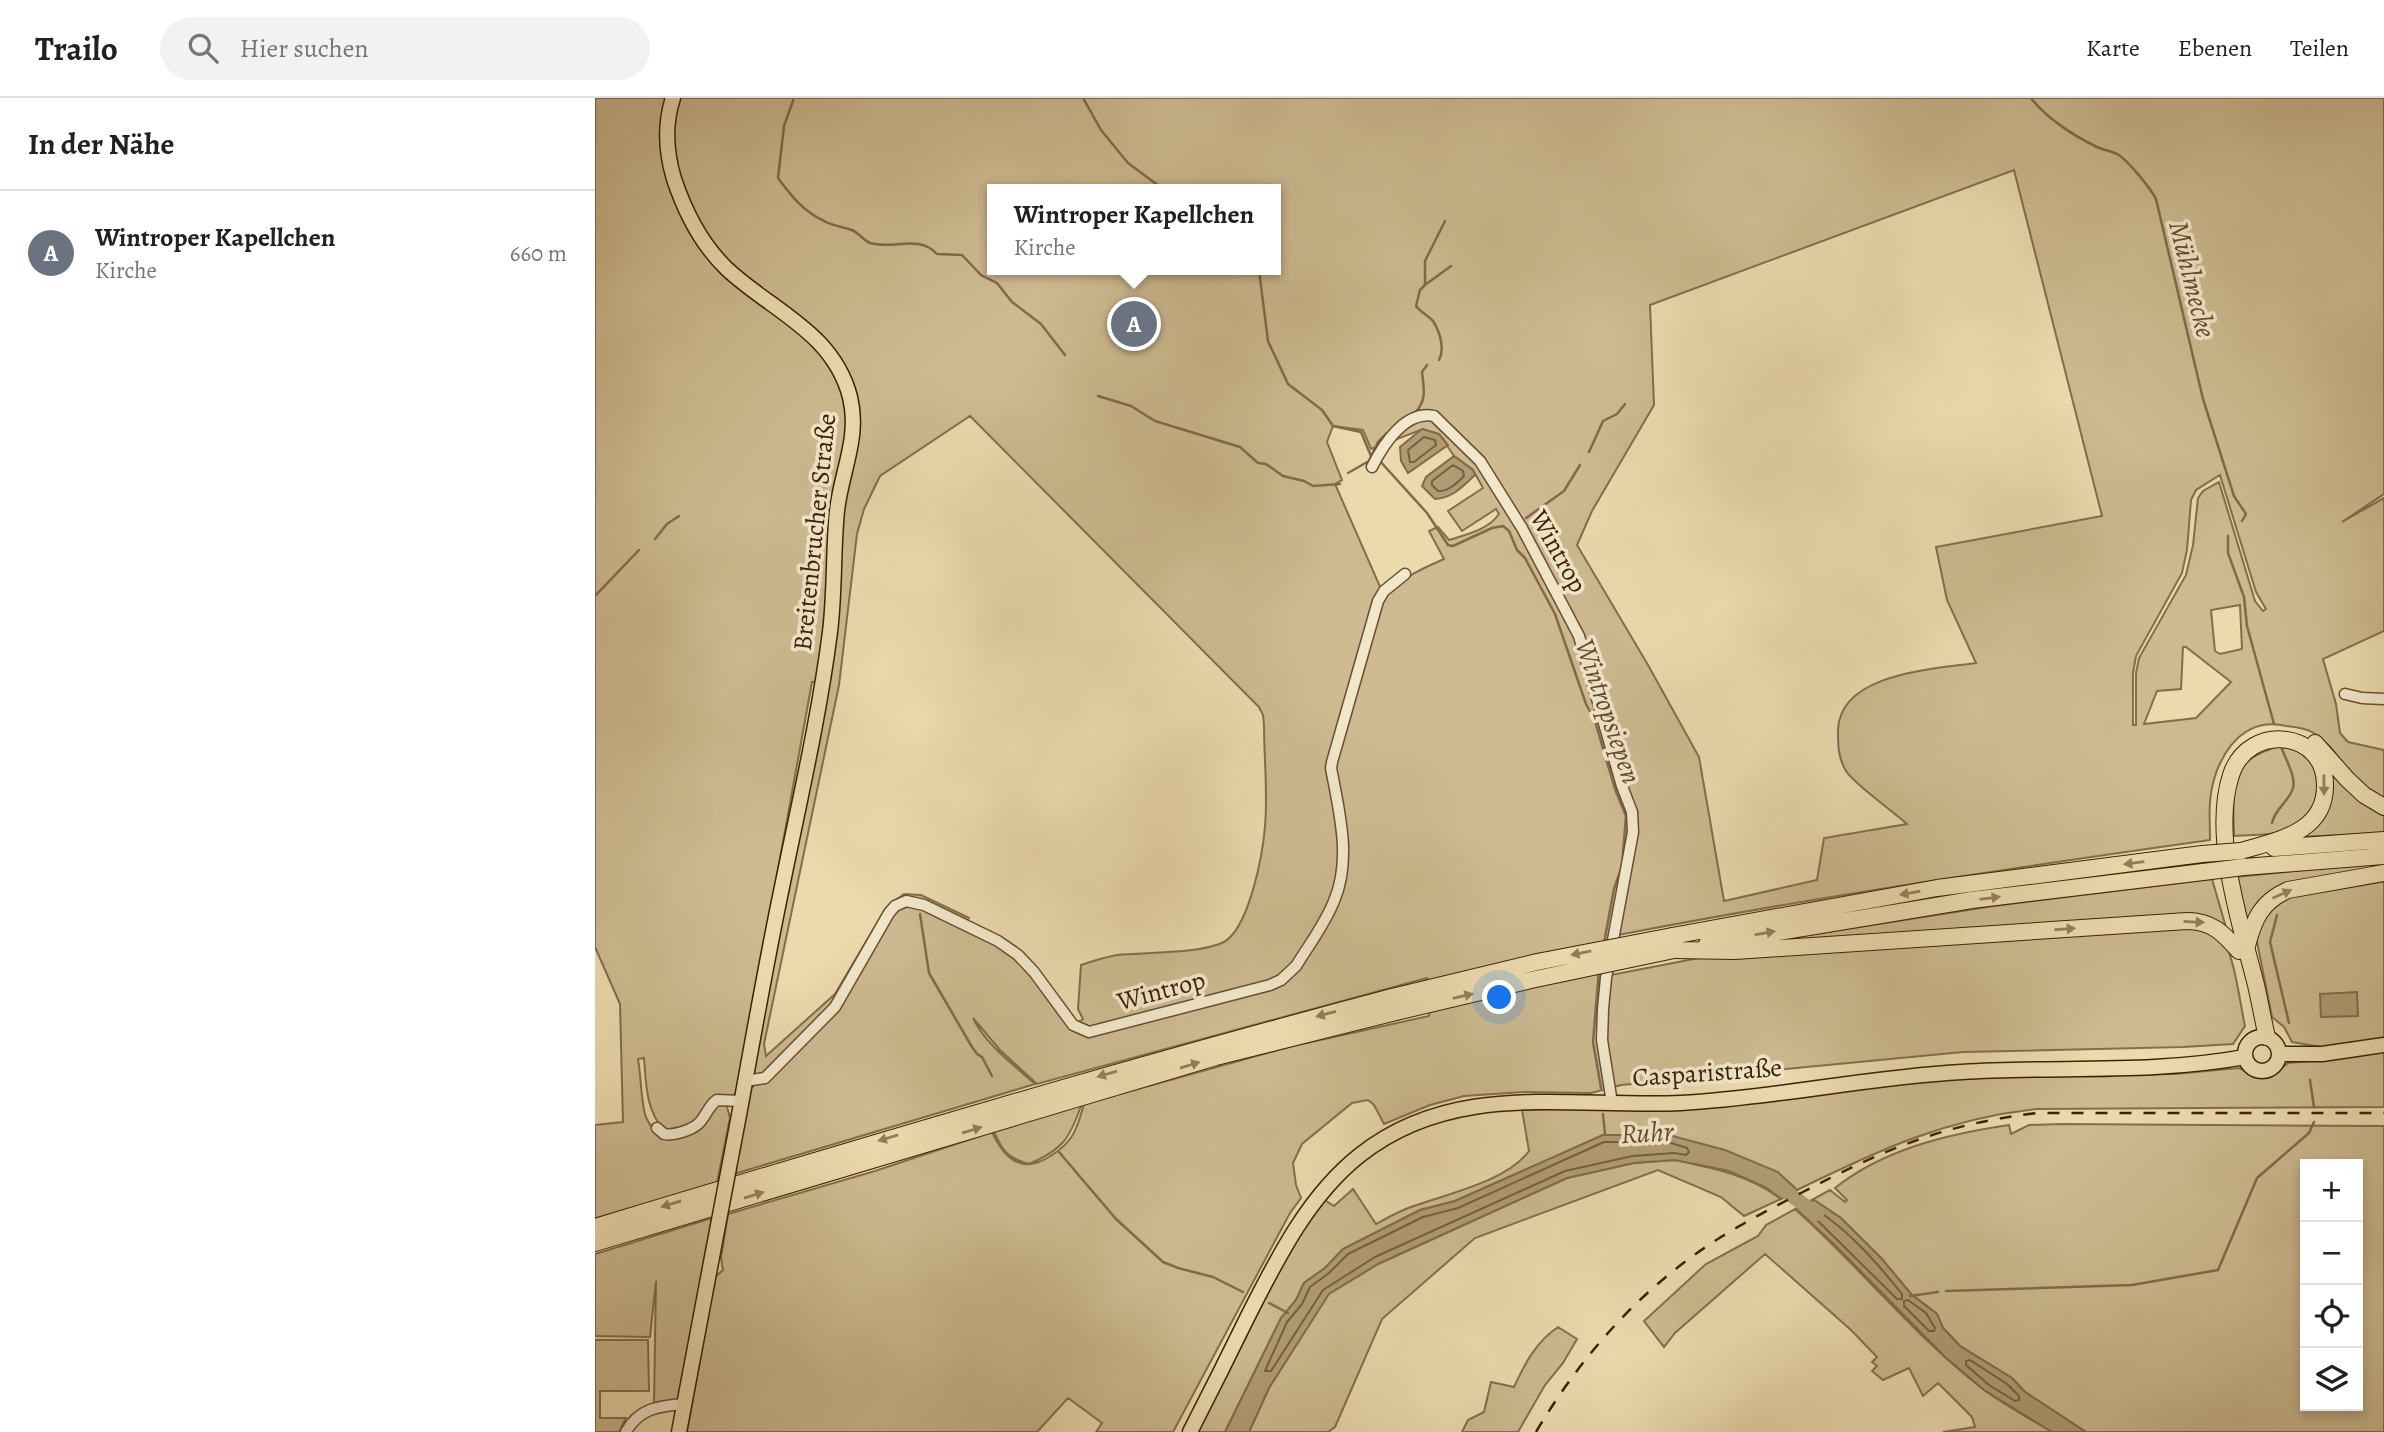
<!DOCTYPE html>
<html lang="de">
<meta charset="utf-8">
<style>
body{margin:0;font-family:Alegreya,serif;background:#f2f2f2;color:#202124}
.controls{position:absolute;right:21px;bottom:21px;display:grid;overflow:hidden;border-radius:0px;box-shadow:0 4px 10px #0003}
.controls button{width:63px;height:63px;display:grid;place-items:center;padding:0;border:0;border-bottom:2px solid #e0e0e0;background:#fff;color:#202124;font:35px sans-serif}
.you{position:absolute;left:905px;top:900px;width:24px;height:24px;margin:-18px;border:5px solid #fff;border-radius:50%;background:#1a73e8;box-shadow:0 0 0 10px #1a73e833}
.badge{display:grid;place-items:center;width:46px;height:46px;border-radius:50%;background:#8f2418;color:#fff;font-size:23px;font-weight:700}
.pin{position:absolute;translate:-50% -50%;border:4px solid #fff;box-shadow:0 2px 7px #0006}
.popup{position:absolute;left:392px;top:86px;width:294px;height:91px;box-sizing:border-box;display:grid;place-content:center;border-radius:0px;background:#fff;filter:drop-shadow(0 2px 5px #0005);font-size:23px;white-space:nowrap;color:#757577}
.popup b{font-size:26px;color:#202124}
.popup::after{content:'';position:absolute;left:50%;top:100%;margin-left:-14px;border:14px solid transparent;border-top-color:#fff}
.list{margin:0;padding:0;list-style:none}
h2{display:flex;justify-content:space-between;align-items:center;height:91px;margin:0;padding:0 28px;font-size:30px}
h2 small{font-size:23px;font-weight:400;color:#757577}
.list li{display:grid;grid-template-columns:46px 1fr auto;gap:21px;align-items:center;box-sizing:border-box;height:126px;padding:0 28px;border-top:2px solid #e0e0e0}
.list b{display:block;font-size:26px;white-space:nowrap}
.list p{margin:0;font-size:23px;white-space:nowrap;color:#757577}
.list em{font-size:23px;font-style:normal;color:#757577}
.icon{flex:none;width:38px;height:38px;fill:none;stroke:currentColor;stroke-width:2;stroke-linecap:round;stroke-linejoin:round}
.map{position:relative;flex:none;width:1789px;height:1334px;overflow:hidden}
header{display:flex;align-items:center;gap:42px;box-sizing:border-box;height:98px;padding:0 35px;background:#fff;border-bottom:2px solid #e0e0e0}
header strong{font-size:33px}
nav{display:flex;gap:38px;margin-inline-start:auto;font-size:24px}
.search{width:490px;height:63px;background:#f2f2f2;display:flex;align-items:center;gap:18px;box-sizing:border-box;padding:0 24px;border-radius:38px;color:#757577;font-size:26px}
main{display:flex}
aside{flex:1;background:#fff}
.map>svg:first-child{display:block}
.green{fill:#cdba91;stroke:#846d4c;stroke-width:2;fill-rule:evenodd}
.water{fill:#b09b75;stroke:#826a49;stroke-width:2}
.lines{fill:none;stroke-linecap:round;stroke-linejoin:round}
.shore{stroke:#765e3e;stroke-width:2}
.stream{stroke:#826a49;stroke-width:2.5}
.river{stroke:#b09b75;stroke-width:14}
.minor-casing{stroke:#684e30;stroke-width:13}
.major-casing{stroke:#3c2006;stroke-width:17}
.highway-casing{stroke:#3c2006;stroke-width:18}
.minor{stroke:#f2e7ca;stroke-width:10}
.major{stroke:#ebdaae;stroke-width:14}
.highway{stroke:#ebdaae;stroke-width:16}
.rail{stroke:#3c2006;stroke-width:2.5;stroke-dasharray:12 12;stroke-linecap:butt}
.major-bridge-casing{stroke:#3c2006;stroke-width:17;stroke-linecap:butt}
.highway-bridge-casing{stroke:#3c2006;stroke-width:18;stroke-linecap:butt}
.major-bridge{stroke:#ebdaae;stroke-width:14}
.highway-bridge{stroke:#ebdaae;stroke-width:16}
.oneway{fill:#947d5a}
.labels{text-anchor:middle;stroke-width:7;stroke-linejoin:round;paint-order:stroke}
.street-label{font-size:26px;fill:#3c2006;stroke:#f2e7ca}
.water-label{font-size:28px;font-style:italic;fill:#654b2d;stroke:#f2e7ca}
</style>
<header>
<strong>Trailo</strong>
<div class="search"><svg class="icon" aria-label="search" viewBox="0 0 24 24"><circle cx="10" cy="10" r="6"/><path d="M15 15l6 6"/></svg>Hier suchen</div>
<nav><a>Karte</a><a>Ebenen</a><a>Teilen</a></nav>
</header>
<main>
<aside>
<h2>In der Nähe<small></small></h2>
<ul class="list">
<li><span class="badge" style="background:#6b7280">A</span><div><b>Wintroper Kapellchen</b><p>Kirche</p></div><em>660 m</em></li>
</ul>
</aside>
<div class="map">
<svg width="1789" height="1334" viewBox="0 0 1789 1334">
<rect width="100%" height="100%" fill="#ebdaae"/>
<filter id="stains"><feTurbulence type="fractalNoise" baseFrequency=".00286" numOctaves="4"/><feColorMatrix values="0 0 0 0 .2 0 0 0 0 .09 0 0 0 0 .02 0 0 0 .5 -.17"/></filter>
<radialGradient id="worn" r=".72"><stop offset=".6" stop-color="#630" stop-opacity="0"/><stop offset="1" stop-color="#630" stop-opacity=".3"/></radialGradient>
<path class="green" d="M0,0H1789V396L1747,424L1789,400V533L1728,561L1741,606L1745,635L1753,644L1789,652V704C1756,690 1747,651 1717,634C1710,630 1699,629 1691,628C1644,617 1618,664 1615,704C1614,716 1615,729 1615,742C1417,770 1220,799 1023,837L1016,877L1109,859L1600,827C1609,828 1618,830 1625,837C1639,852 1645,906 1650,928L1638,946L1588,949L1368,954L1026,987L996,995L928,994L869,998L835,1007L789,1026L779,1007L773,1002L757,1005L707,1046L698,1065L701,1087L706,1100L695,1115L578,1334H501L507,1325L473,1300L442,1334H92L120,1179L128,1172L126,1160L133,1116L280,1073L397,1034C410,1062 428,1077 457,1057C465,1052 472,1046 477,1038C483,1029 486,1016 489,1006L698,948L834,918L836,893L832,880L442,986L405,952L378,920C390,946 419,967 440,986L139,1076L155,991L174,975L172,972L168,975L159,978L157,975L213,688L231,586L217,584L143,992L139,997C103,999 109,1036 70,1033C51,1014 51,986 49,960L43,961C46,978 46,1001 50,1016C58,1044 92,1043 108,1024C113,1019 115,1010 121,1006C125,1002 127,1004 131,1005L135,1020L122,1085L0,1121V1027L28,1024L25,906L0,849ZM1419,72L1507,418L1341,449L1352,502L1381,565C1339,571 1245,575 1243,632C1243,648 1243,659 1251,673C1259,686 1299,714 1312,726L1229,740L1222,782L1129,803L1104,659L1053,567L982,447L997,413L1059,307L1055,207ZM397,91H681V172H397ZM375,318L664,609L668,617L669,627C669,660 673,695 670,728C668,755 654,833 627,845C601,856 552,854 522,857C510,859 498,863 486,867L483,911L488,921L482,925L492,929L485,936L477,928C459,904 442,875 418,857C395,839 367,828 342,815L344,812L371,824L374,820L326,797L309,796L291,810L240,896L171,958L169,946L244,587L262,436L269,411L285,378ZM738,328L768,332L776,351L828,331L844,336L859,358L878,372L888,390L853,413L867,433L901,411L904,416C893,432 872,436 854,442L843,429L834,433L849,461C826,471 799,483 785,505L738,668L751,764L742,808L702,872L696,869L739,800L745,763L734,668L779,503L786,491L740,386L747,382L732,344ZM1625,377L1661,494L1671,511L1668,513L1660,503L1624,384L1608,393L1603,400L1598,447L1591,477L1544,560L1541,575V627H1538V575L1541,558L1587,475L1592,452L1596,402L1601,392ZM1645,507L1647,551L1625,556L1620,553L1616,512ZM1588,549H1591L1636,584L1601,620L1549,626L1562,593L1586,591Z
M1691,647C1700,651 1708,654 1714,662C1734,686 1720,726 1689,734C1674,737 1655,737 1639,738C1638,687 1632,659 1691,647Z
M1731,665C1749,688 1762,705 1789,717V735L1704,739L1718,730Z
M1789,764V771L1697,788L1651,834L1640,779Z
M1617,781L1632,833L1621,824L1175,843L1399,808Z
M1789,781V943L1732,950L1697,944L1689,929L1677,919L1660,834L1670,813L1685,801Z
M1789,952V1009L1441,1011C1350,1021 1284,1052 1202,1092L1182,1074L1117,1049L1008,1037L860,1103L825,1112L748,1151L730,1170L709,1185L701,1202L686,1220L630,1334H602C641,1254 678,1174 728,1101L739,1108L758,1091L781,1126C792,1120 804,1113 816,1109C851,1096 911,1084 934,1053L927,1012L1015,1009L1372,978L1580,976L1644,970L1661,978L1680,975L1693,965L1729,962Z
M487,1005C475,1040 469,1051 434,1066C413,1060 408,1054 399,1034Z
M1466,1026L1789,1028V1334H1491L1430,1294L1417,1280L1365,1248L1348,1230L1342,1216L1316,1196L1287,1161L1246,1120L1219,1102L1201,1112C1265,1169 1320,1239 1388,1291C1409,1307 1434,1320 1457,1334H1348L1380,1329L1377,1319L1343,1285L1328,1298L1314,1270L1288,1282L1277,1273L1282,1268L1277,1264L1282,1259L1256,1232L1170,1156L1080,1235L1069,1249L1049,1223L1111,1166L1163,1138L1171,1127L1235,1092L1250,1104L1252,1102L1240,1090C1289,1051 1353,1036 1414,1027L1416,1036L1434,1027ZM1710,1066H1763V1308H1710Z
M1080,1062C1118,1070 1154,1077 1186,1101L1149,1118L1126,1099L1063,1072L880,1140L787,1221L740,1329L733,1334H654L674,1290L733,1196L783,1166L972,1080L1039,1065Z
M117,1120L83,1302L59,1305L61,1183L55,1239L0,1238V1156Z
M963,1229L982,1241L968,1265L950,1287L923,1334H867L873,1322L889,1314L896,1284L919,1289C930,1265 941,1244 963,1229Z
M0,1242H53L54,1293H5V1320H31L24,1334H0Z"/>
<path class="water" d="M827,331L844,336L853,347L813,375L806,363L805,349Z
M859,358L878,372L880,377C868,388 858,400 840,401L827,388L831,379Z
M1762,894L1763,918L1726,919L1725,896Z
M1008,1037H1074L1130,1052L1183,1074L1202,1092L1186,1101L1172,1090L1134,1073L1080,1062L1039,1065L972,1080L783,1166L734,1196L674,1290L654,1334H630L686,1220L701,1202L709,1185L730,1170L748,1151L825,1112L860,1103Z
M1219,1102L1246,1120L1287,1161L1316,1196L1342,1216L1348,1230L1365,1248L1417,1280L1430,1294L1491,1334H1457L1389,1292L1349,1258L1240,1147L1201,1111Z"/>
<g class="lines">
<path class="shore" d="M829,339L840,342L841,347L819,364H815L813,352Z
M858,367L868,373L869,378C862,385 853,394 843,393L837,387V383Z
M1009,1044H1073L1092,1050L1094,1054L1091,1057L1079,1055L1038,1058L970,1073L780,1159L728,1192L676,1273H670L692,1224L707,1206L715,1189L734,1175L753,1156L828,1119L863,1110Z
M1225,1114C1257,1136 1283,1166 1307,1196V1201H1302L1220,1120V1115Z
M1313,1202L1331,1215L1340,1230L1339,1233H1334L1309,1208V1203Z
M1375,1262L1412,1286L1424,1298V1302L1420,1303L1394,1287L1371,1267V1263Z"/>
<path class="stream" d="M199,0L189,28L183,80C197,99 209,114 231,124C239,128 249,129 257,132C264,135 268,142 275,145C299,152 323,136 342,156L367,157L386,177L402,185L417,204L446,226L470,257
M488,0L506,32L533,65L568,91
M1436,0C1451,20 1479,38 1502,49C1508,52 1516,53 1522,56C1532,61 1556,91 1561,101L1608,301L1639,398L1651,416L1647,423
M664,172L673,243L693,286L727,312L738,328L766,334L776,358
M830,187L856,168
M844,262C850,251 845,234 838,223C833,217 825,214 821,208L825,192L830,187V163L850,123
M503,298L536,308L560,323L645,349L663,365L671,366L688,378L709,383L718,388L745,386
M820,315C832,302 829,291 827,274L832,267
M994,354L1008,323L1022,316L1030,306
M784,362L832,415L853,447L858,448L897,430L908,428L914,433L922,452L930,460L960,516L991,606L1000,623L1020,691L1031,718L1027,768L1019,791L1009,845
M753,375L774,363L783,344L792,335
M931,420L969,393L985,367
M1633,438V455L1649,499L1652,528L1679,626
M60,441L72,426L84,418
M0,498L44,452
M1677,725C1680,710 1694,704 1698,690C1701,679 1691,662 1687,651
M325,816L334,875L377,949L382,956L387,959L397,978
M1682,817L1675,844L1694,925
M1004,872L998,944L1006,990
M1715,982L1719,1009
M1008,1016L1010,1037
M464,1054L521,1121L568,1164L583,1170L618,1179L648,1194
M1351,1193L1537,1187L1623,1172L1662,1080L1714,1035L1719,1024
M1315,1198L1343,1194
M674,1205L693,1215"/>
<path class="river" d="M1179,1085L1222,1116"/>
<defs>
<path id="minor" d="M777,369C788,347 810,312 839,318L885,363L927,430L984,538L1027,688L1037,714L1038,734L1011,880L1008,911L1007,942L1017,1005
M1750,596L1767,600L1789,601
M150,983L170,980L240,909L294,815L300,808L311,803L329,807L403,843L423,857L439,874L478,927L494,934L675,887L686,882L701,868C714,847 730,826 739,803C757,761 744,713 736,670L737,664L783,503L789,493L810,476
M62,1030L69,1036C79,1038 96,1032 103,1026C111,1019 113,1008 122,1002L146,1003
M31,1334C44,1310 64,1308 89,1306"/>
<path id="major" d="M78,0C69,27 71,54 79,81C90,114 107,147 132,171C177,213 238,234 255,299C265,340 246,374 242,413C238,453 240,494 235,534C224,620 204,705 187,789C171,865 158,941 144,1017
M1650 956a17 17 0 1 1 34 0a17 17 0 1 1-34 0Z
M1684,956H1727L1789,947
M84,1334L117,1159
M595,1334C615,1295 634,1257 653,1218C682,1161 713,1098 765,1057C860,982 974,1010 1086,1005C1180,1000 1273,979 1367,974C1461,968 1557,976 1650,959"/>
<path id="highway" d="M1720,645L1752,681L1769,697L1789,709
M1679,750L1789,742
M1646,753C1682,742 1730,735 1730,688C1731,632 1653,624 1636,677C1616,738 1646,827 1661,887C1665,904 1668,922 1672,939
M1649,769L1789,758
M1077,838L1342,790L1607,756
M1112,846L1377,802L1608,774
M1652,848C1659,821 1666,804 1693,792L1789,775
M1079,852L1140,853L1592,823C1617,823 1628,835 1644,853
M0,1129C265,1049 529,970 797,899
M0,1145L621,959L801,914"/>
</defs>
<use href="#minor" class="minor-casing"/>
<use href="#major" class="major-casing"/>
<use href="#highway" class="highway-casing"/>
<use href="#minor" class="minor"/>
<use href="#major" class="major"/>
<use href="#highway" class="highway"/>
<path class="rail" d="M941,1334C988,1255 1048,1188 1126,1139C1152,1123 1179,1109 1206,1095C1288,1052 1348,1026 1442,1015H1789"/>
<defs>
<path id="major-bridge" d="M117,1159L144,1017"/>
<path id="highway-bridge" d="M1607,756L1646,753
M1608,774L1649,769
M797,899L942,864L1077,838
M801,914L936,882L1079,852"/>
</defs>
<use href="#major-bridge" class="major-bridge-casing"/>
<use href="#highway-bridge" class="highway-bridge-casing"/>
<use href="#major-bridge" class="major-bridge"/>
<use href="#highway-bridge" class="highway-bridge"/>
</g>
<defs><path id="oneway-solid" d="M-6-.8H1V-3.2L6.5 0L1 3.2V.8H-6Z" transform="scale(1.75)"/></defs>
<g class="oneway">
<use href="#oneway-solid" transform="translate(1729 687) rotate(89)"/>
<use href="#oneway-solid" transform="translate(1539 765) rotate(173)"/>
<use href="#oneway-solid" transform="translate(1315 795) rotate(170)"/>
<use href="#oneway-solid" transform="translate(1687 796) rotate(-24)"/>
<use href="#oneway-solid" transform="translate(1395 800) rotate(-7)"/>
<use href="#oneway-solid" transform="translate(1599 824) rotate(3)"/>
<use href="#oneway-solid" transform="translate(1470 831) rotate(-4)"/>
<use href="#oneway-solid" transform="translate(1170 835) rotate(-10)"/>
<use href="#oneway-solid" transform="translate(986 855) rotate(169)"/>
<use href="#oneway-solid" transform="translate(868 898) rotate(-13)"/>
<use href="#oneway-solid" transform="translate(731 916) rotate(165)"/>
<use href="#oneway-solid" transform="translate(595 967) rotate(-17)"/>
<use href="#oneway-solid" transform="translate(512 976) rotate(164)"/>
<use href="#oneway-solid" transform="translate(377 1032) rotate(-17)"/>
<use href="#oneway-solid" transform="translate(293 1040) rotate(163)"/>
<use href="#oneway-solid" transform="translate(159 1097) rotate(-17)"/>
<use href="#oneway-solid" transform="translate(76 1106) rotate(163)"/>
</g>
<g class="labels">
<g class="street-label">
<text transform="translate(219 434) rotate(-84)" y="9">Breitenbrucher Straße</text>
<text transform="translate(964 453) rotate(61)" y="9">Wintrop</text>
<text transform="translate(566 892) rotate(-15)" y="9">Wintrop</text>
<text transform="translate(1112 974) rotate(-4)" y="9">Casparistraße</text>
</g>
<g class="water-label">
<text transform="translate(1598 181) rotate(76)" y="10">Mühlmecke</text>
<text transform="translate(1014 613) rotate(71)" y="10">Wintropsiepen</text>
<text transform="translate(1052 1034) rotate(-3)" y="10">Ruhr</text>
</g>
</g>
<rect width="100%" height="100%" filter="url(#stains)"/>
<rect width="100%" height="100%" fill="url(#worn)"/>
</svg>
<div class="controls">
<button>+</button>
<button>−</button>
<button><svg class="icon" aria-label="locate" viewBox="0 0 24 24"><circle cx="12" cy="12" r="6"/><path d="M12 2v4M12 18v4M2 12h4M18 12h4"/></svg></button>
<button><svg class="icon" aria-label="layers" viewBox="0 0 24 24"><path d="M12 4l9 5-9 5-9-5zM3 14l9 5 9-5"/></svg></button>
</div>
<div class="you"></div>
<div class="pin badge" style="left:539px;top:226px;background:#6b7280">A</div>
<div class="popup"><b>Wintroper Kapellchen</b>Kirche</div>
</div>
</main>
